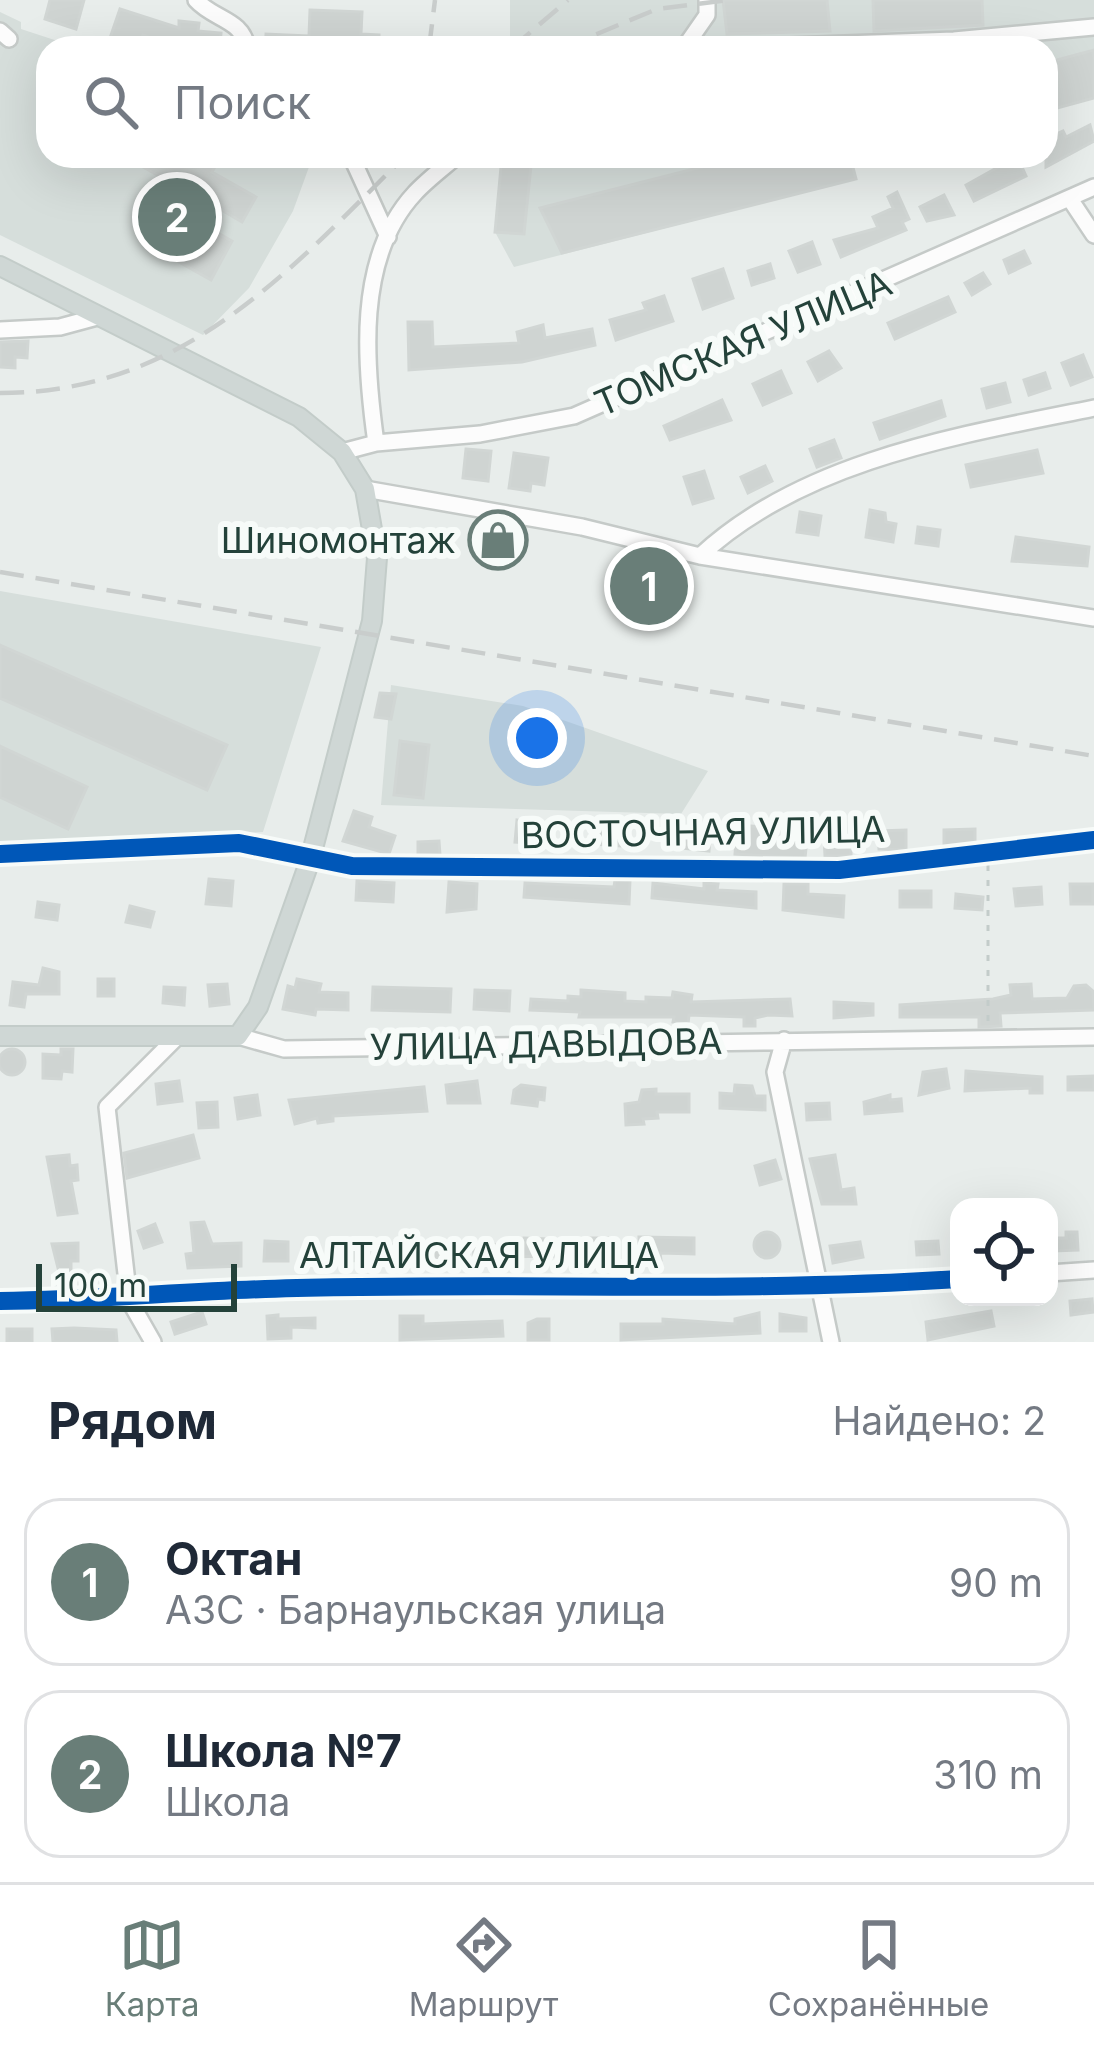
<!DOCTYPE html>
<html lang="ru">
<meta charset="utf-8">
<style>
body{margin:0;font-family:Inter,sans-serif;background:#f6f6f7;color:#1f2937}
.controls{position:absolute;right:36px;bottom:36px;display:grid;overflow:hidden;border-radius:24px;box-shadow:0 12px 48px #0002}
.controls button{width:108px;height:108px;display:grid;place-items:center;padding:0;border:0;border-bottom:3px solid #e0e1e3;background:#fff;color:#1f2937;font:60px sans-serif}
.scale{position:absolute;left:36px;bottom:30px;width:201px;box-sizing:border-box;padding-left:12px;border:6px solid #24423a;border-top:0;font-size:33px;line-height:42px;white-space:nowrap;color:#24423a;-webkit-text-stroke:9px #f7fbf9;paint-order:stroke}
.you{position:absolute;left:537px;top:738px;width:42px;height:42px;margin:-30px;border:9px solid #fff;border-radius:50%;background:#1a73e8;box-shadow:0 0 0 18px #1a73e833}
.badge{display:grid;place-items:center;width:78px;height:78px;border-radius:50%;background:#697e78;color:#fff;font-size:39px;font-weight:700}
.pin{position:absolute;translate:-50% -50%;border:6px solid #fff;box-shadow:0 3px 12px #0006}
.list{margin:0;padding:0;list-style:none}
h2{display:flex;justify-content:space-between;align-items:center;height:156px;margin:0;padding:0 48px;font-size:51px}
h2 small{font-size:39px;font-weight:400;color:#747a83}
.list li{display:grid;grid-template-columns:78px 1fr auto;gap:36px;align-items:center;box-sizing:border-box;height:168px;margin:0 24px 24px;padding:0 24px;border:3px solid #e0e1e3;border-radius:36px}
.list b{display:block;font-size:45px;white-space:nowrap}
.list p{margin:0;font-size:39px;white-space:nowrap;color:#747a83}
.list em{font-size:39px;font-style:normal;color:#747a83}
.icon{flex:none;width:66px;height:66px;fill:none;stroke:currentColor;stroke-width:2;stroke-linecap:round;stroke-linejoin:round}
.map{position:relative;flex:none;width:1094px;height:1342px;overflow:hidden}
.search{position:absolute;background:#fff;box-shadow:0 12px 48px #0002;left:36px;right:36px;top:36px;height:132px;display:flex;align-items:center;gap:30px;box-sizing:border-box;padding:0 42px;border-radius:36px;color:#747a83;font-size:45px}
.sheet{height:540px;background:#fff}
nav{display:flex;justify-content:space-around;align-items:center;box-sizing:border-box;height:168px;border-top:3px solid #e0e1e3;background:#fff;font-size:33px;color:#747a83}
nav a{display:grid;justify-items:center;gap:6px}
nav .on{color:#697e78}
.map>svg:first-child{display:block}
.built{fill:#d6dedb}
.building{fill:#cfd4d2;stroke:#d1d6d4;stroke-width:3}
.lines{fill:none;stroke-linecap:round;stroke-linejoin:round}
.minor-casing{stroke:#c5cac8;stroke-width:20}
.major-casing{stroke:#c3ccc9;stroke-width:22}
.path{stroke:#c3ccca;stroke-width:3;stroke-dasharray:6 9;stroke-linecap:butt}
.minor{stroke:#fcfcfc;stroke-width:15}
.major{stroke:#cfd7d5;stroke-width:18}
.rail{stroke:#c9cdcc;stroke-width:4.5;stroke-dasharray:24 12;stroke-linecap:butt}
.cycleway-casing{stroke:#f7fbf9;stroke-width:26}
.cycleway{stroke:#0057b8;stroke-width:18}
.labels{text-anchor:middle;stroke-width:12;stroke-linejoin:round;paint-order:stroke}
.street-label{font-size:36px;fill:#24423a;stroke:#f7fbf9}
.poi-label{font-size:36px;fill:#24423a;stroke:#f7fbf9;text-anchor:end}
</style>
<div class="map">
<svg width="1094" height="1342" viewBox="0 0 1094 1342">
<rect width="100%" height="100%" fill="#e8edeb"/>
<path class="built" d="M510,0H1094V98L1046,111V48H510Z
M0,12L21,22V29L79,48H48V156H313L293,211L249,288L203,335L0,235Z
M502,156H875L852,162L856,179L514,267L495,232Z
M0,591L321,647L263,832L0,843Z
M391,685L523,706L708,771L681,814L381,805Z"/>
<path class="building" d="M50,0H84L76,29L45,19Z
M723,0H827L830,31L727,34Z
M873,0H982L983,25L874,31Z
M120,9L179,28V21L199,23L198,31L221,33L220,48H177L143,35L138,48L109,41Z
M310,10L362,12L361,34L379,35V48H265L266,34L309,36Z
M1094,50V98L1046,111V63Z
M1090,125L1094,141L1046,167V156L1022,167L1026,176L974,201L966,185L1018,156H1046V139L1063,131L1066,137Z
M123,156H221L212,172L256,197L242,222L201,198L182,233L202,245L211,229L232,241L211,280L147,244L169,207L179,212L190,193Z
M502,156H532L524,234L495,232Z
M745,156H850L856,179L562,253L540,208Z
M897,192L909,219L902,222L906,230L841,257L834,240L878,228L873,217L893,208L888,197Z
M944,195L954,215L927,221L920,207Z
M812,242L820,264L798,272L789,251Z
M1024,251L1030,263L1009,273L1004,260Z
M770,264L774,278L752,285L748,271Z
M723,269L733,298L703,309L693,279Z
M983,273L990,284L972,295L965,283Z
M664,296L673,321L616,340L610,320L646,310L643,303Z
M948,297L955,312L895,339L888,323Z
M408,322H432L433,347L519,343L517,332L543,325L545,338L592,329L595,345L522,362L409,370Z
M28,341L27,358L15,357V368L0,367V342Z
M829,351L841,368L818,381L808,362Z
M1083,355L1092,377L1071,385L1062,363Z
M781,371L791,393L763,405L753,384Z
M1045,373L1050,388L1029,395L1024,380Z
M1005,383L1010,402L987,408L982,389Z
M722,400L731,420L670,440L664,426Z
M941,401L945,416L880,439L874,423Z
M834,440L841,458L817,467L810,449Z
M466,449L491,451L488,481L463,478Z
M1037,450L1043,473L971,487L966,465Z
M514,453L548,458L544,485L531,483L530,491L509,488Z
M765,466L772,481L748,493L741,477Z
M704,471L713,498L693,504L684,477Z
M870,510L885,513L886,522L896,524L893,542L866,537Z
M800,512L821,516L818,535L797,532Z
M918,527L940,530L938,546L916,543Z
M487,531L512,536L513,559L483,549Z
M1016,537L1089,547L1087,566L1012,561Z
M0,645L227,745L207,790L0,698Z
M380,693L396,694L391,719L375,717Z
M400,741L429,745L423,798L394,795Z
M0,746L87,787L68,829L0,797Z
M354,811L372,817L369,827L395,836L389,854L343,841Z
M517,820L545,823L543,844L515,842Z
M594,822L621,824L620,846L593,844Z
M737,825L764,827L763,836L807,839L805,858L735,854Z
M683,826L711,829L709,851L681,848Z
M975,829V842L944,846V830Z
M906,830V850L879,849L878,831Z
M824,836H851V856H825Z
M439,841L440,855H418V842Z
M209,879L233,881L231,906L206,904Z
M615,880H630L629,904L524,897L525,883L614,887Z
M357,881L394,883L393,902L356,900Z
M449,882L477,884L476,909L447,912Z
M653,883L704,889V883L718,884L717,890L756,892V908L652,898Z
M784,884H808V894L844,896L843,917L783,910Z
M1070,884H1093V904H1071Z
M1041,887L1042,904L1016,906L1014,889Z
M900,891H931V907H900Z
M956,894L983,897L982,910L955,908Z
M38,902L59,905L57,920L36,917Z
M130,906L154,912L150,927L126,922Z
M43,968L59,972V994H26L24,1007L10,1005L13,982L39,985Z
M98,979H114V996H98Z
M297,979L321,984L319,992L348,993V1010L316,1009L315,1015L283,1009L288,986L295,988Z
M227,984L229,1004L210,1006L208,985Z
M1031,984L1032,999L1067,998L1074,986L1086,985L1093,991L1094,1010L1000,1013L1001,1026L979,1027V1017H900V1005L993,999L1011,995L1010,985Z
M164,987L185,988L184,1005L163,1003Z
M373,987L451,989L450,1012L372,1010Z
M475,990L510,991L509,1011L474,1009Z
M581,990L625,993V1001L646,1002V997L672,998L673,992L692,995L691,1002L790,999L792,1016L768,1015L755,1018V1026H744V1017L689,1015L688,1024L673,1022L674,1017H579L580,1012L530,1010L531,999L568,1001V996L581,997Z
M834,1002L873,1004V1015L834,1018Z
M61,1049H73L72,1072L62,1071L61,1079L43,1078V1054L61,1055Z
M-1 1062a13 13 0 1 1 26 0a13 13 0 1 1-26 0Z
M946,1069L949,1088L919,1095L923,1072Z
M966,1071L1042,1077V1093H1030V1088L965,1091Z
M1094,1076V1090H1068V1077Z
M179,1081L182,1101L158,1104L156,1084Z
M477,1081L480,1103H448L446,1085Z
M521,1085L545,1088L544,1100L538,1099L537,1106L512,1103L514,1090Z
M735,1085L752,1086L755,1096H765V1110L720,1108V1093L734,1094Z
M424,1087L427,1111L333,1116V1121L318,1123L317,1118L295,1124L289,1100Z
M656,1089V1094H689V1112H657L658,1118L643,1119L644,1124L626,1125L625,1104L639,1102L642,1090Z
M257,1095L260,1115L238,1119L235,1098Z
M890,1095V1100L901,1099L902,1111L865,1114L864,1102Z
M217,1102L218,1127L199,1128L197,1103Z
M829,1103L830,1119L807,1120L806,1104Z
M193,1135L199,1158L127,1178L124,1153Z
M69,1155L70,1166L77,1165L78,1180L71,1181L77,1213L58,1215L47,1157Z
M835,1155L841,1190L854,1188L856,1204H822L810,1159Z
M775,1160L781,1179L760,1185L755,1166Z
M204,1222L212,1244L241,1243V1266L188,1268L186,1254L194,1253L191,1223Z
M155,1224L162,1242L144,1248L138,1231Z
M1066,1232H1077L1078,1250L1053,1251L1052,1238H1066Z
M754 1245a13 13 0 1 1 26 0a13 13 0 1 1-26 0Z
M639,1237L694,1238V1254L660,1253L661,1260L640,1261Z
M524,1238L572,1240L571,1256L474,1257L473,1243L524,1246Z
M590,1238H608L609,1255H591Z
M451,1240L452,1257L392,1262L390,1245Z
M265,1241L288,1242V1261H264Z
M938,1241L939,1254L917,1255L916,1242Z
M860,1242L863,1257L833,1263L830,1246Z
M78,1243V1261H71V1271L59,1272L52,1244Z
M367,1244L368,1260L350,1261L349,1245Z
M1092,1299L1093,1312L1071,1315L1070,1301Z
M991,1311L994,1326L928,1340L926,1322Z
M202,1312L206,1324L175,1334L171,1322Z
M759,1313L760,1333L621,1340V1324H663V1319L735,1324V1319Z
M780,1314L806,1318V1331H780Z
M278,1315V1319L315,1318V1328L291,1327V1338L268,1339L267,1316Z
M400,1316H423V1324L502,1321L503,1336L400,1340Z
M537,1319H549V1340H528V1323Z
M74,1328L116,1330L117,1342H53L52,1329Z
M7,1329H32V1342H7Z"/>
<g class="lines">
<defs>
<path id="minor" d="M196,0C214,20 243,19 247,48
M0,31L9,39
M684,48L707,15V0
M734,48L954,40L1094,27
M351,156L388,237
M1070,199L1094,235
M0,330L60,327L97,317
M376,443L480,434L574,416L1094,187
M342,452L376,443C365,365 355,257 415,193C427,180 443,168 457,156
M365,489L582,527L700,556L1094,618
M700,556C803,460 961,435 1094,408
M0,854L239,843L352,866L839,870L1094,840
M238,1036L284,1049L1094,1037
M784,1040L775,1072L831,1342
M1049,1273L1094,1270
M0,1301C89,1300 176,1292 265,1289C496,1281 728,1294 959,1279
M153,1342L129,1300L107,1107L174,1040"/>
<path id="major" d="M0,266L299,417L342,452L365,489L377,558L372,621L310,860L258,1007L238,1036H0"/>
</defs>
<use href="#minor" class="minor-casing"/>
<use href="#major" class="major-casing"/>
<path class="path" d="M988,865V1023"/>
<use href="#minor" class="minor"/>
<use href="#major" class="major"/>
<path class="rail" d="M429,48L435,0
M512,48L568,0
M563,48L657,9L729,0
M0,393C181,393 286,275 405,156
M0,572L1094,756"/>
<defs>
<path id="cycleway" d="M0,854L239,843L352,866L839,870L1094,840
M0,1301C89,1300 176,1292 265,1289C496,1281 728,1294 959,1279"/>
</defs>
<use href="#cycleway" class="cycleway-casing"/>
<use href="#cycleway" class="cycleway"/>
</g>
<defs>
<symbol id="shop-ring" viewBox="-11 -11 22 22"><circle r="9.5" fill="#f7fbf9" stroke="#697e78" stroke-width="1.5"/><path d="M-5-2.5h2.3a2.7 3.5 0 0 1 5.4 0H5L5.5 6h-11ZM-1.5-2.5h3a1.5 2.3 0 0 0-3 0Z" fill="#697e78"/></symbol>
</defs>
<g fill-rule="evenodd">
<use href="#shop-ring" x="465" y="507" width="66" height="66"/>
</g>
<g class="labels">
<g class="street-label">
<text transform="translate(743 343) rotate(-23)" y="13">ТОМСКАЯ УЛИЦА</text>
<text transform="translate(703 832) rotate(-1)" y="13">ВОСТОЧНАЯ УЛИЦА</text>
<text transform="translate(546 1044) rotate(-1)" y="13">УЛИЦА ДАВЫДОВА</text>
<text x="479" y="1268">АЛТАЙСКАЯ УЛИЦА</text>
</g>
<g class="poi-label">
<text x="456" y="553">Шиномонтаж</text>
</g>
</g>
</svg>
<div class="controls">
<button><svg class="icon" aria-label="locate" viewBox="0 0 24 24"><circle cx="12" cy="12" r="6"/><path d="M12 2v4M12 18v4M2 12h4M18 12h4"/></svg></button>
</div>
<div class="scale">100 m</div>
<div class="you"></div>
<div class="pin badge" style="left:649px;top:586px">1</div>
<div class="pin badge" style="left:177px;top:217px">2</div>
<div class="search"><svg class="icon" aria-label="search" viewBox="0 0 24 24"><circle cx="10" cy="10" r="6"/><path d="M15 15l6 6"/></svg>Поиск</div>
</div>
<section class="sheet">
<h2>Рядом<small>Найдено: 2</small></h2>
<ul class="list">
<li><span class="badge">1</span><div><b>Октан</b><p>АЗС · Барнаульская улица</p></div><em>90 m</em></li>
<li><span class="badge">2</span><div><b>Школа №7</b><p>Школа</p></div><em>310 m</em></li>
</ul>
</section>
<nav>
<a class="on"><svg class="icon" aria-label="map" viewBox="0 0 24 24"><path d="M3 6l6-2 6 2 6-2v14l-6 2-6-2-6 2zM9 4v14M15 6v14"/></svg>Карта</a>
<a><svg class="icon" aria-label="directions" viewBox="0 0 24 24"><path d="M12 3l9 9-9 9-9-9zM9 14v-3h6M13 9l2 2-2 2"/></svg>Маршрут</a>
<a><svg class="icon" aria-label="saved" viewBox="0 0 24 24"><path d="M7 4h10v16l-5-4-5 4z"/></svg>Сохранённые</a>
</nav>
